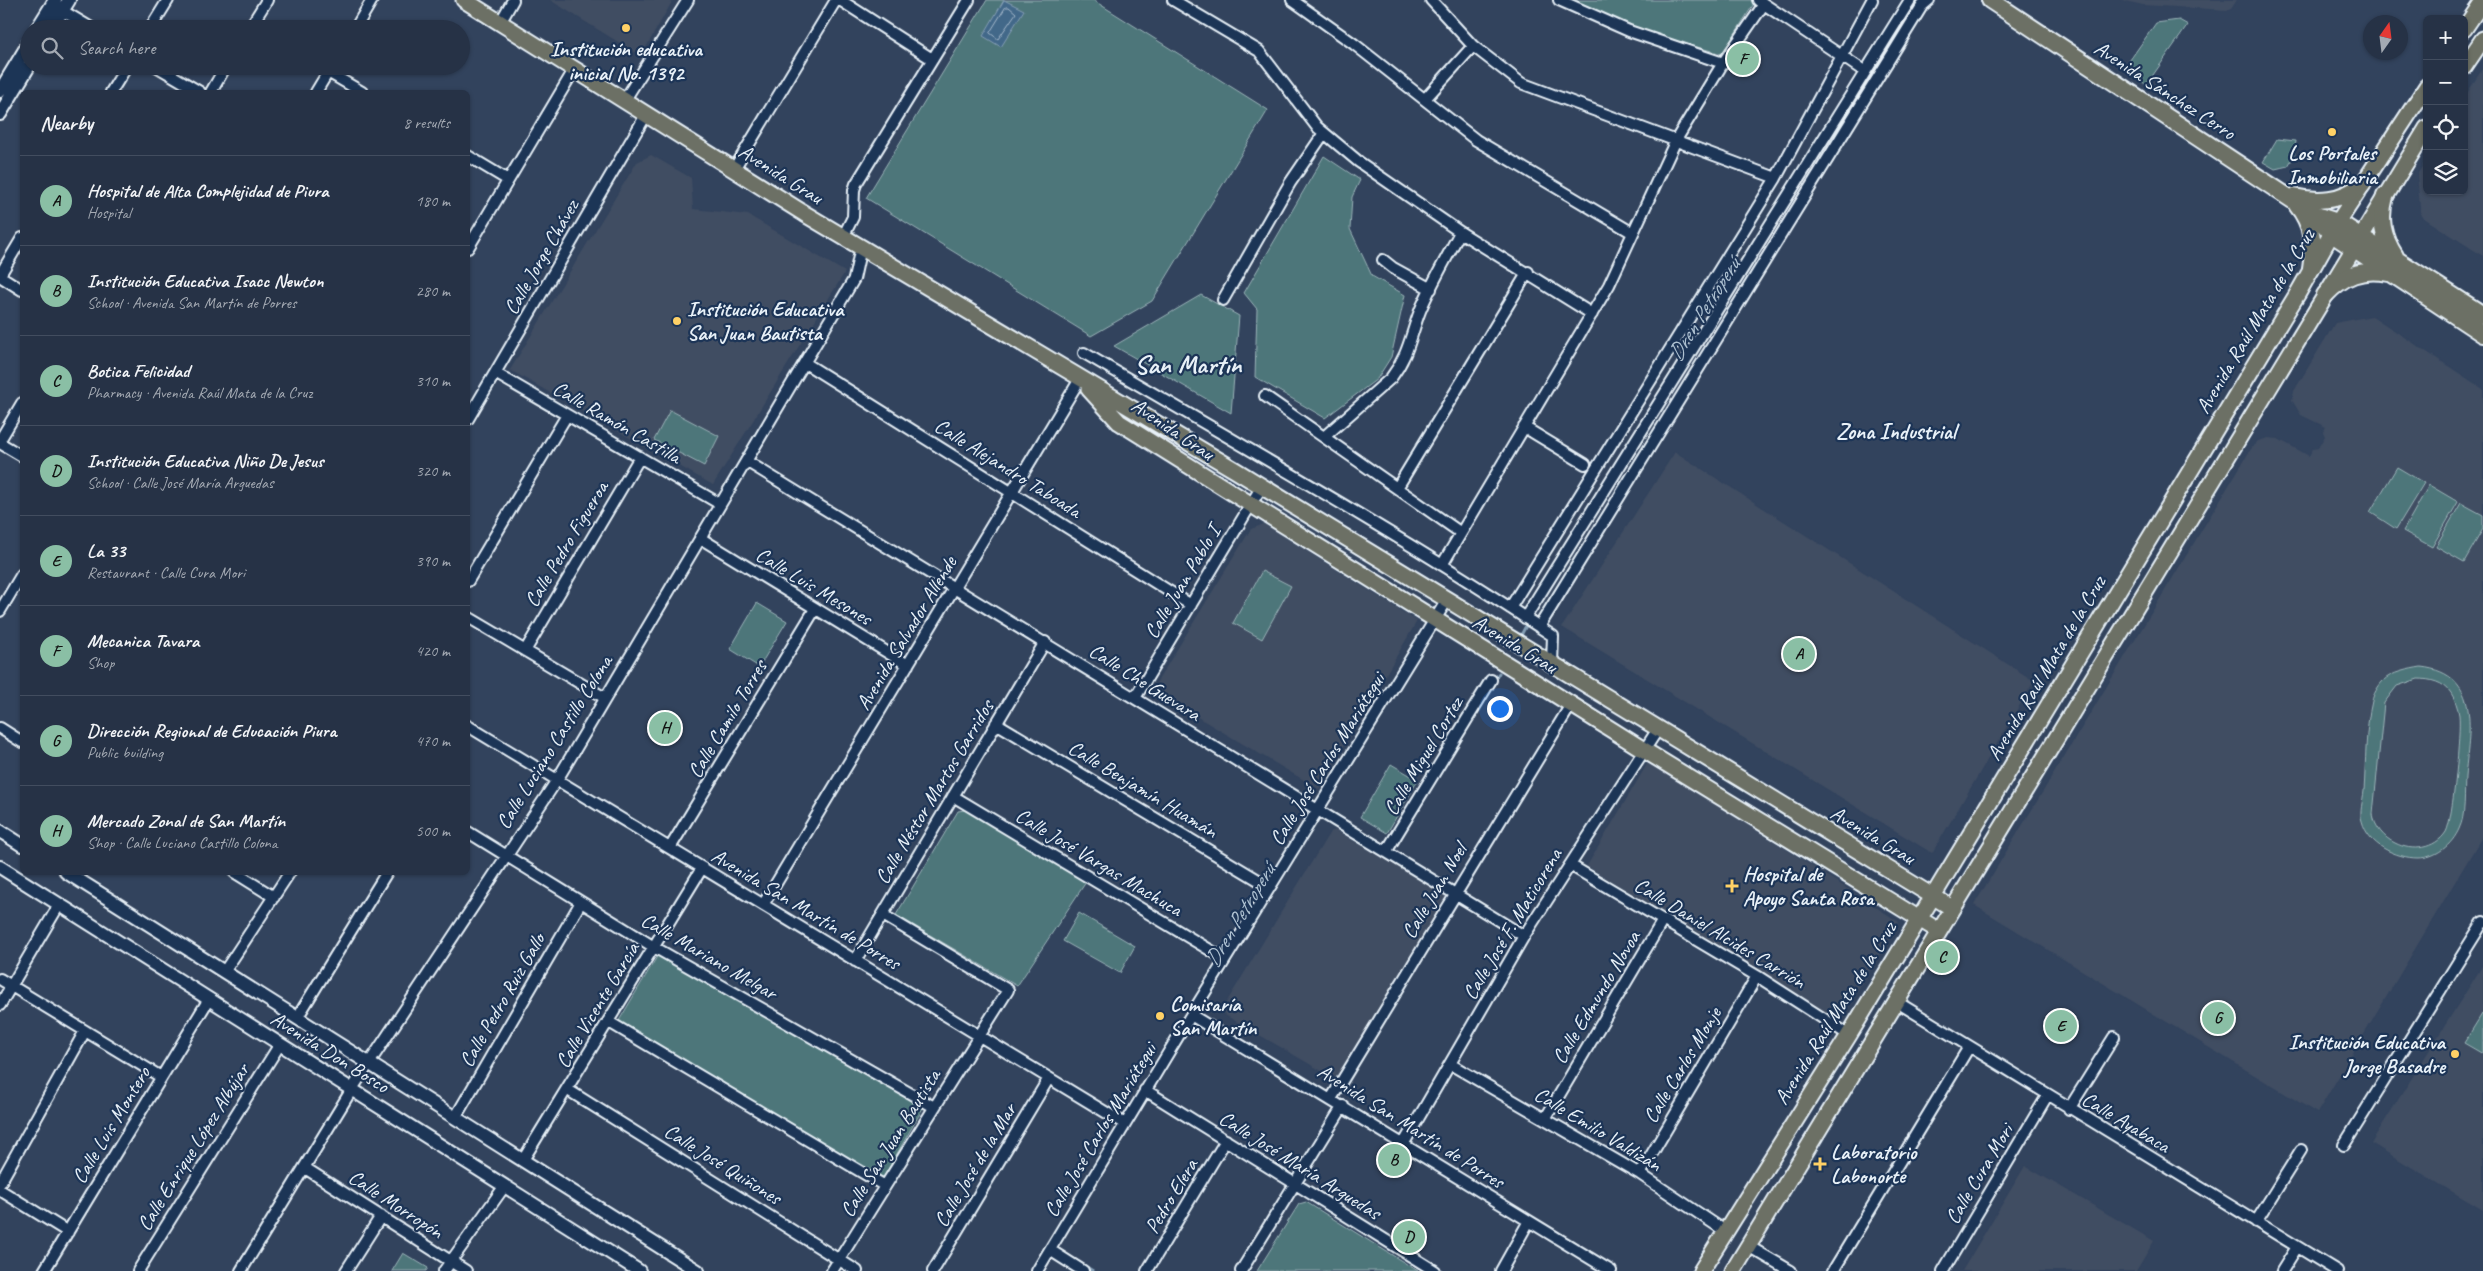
<!DOCTYPE html>
<meta charset="utf-8">
<style>
body{margin:0;font-family:Caveat,sans-serif;background:#2e3a4d;color:#f1f3f6}
.controls{position:absolute;right:15px;top:15px;display:grid;overflow:hidden;border-radius:8px;box-shadow:0 1px 4px #0004}
.controls button{width:45px;height:45px;display:grid;place-items:center;padding:0;border:0;border-bottom:1px solid #424d5f;background:#263246;color:#f1f3f6;font:25px sans-serif}
.compass{position:absolute;left:2363px;top:15px;width:45px;height:45px;border-radius:50%;background:#263246;box-shadow:0 1px 4px #0004;rotate:14deg}
.you{position:absolute;left:1499px;top:708px;width:18px;height:18px;margin:-12px;border:4px solid #fff;border-radius:50%;background:#1a73e8;box-shadow:0 0 0 8px #1a73e833}
.badge{display:grid;place-items:center;width:32px;height:32px;border-radius:50%;background:#8abfa5;color:#111;font-size:16px;font-weight:700}
.pin{position:absolute;translate:-50% -50%;border:2px solid #fff;box-shadow:0 1px 5px #0006}
.list{margin:0;padding:0;list-style:none}
h2{display:flex;justify-content:space-between;align-items:center;height:65px;margin:0;padding:0 20px;font-size:21px}
h2 small{font-size:16px;font-weight:400;color:#a4aab3}
.list li{display:grid;grid-template-columns:32px 1fr auto;gap:15px;align-items:center;box-sizing:border-box;height:90px;padding:0 20px;border-top:1px solid #424d5f}
.list b{display:block;font-size:19px;white-space:nowrap}
.list p{margin:0;font-size:16px;white-space:nowrap;color:#a4aab3}
.list em{font-size:16px;font-style:normal;color:#a4aab3}
.icon{flex:none;width:28px;height:28px;fill:none;stroke:currentColor;stroke-width:2;stroke-linecap:round;stroke-linejoin:round}
.map{position:relative;flex:none;width:2483px;height:1271px;overflow:hidden}
.search{position:absolute;background:#263246;box-shadow:0 1px 4px #0004;left:20px;top:20px;width:450px;height:55px;display:flex;align-items:center;gap:12px;box-sizing:border-box;padding:0 18px;border-radius:28px;color:#a4aab3;font-size:19px}
.panel{position:absolute;background:#263246;box-shadow:0 1px 4px #0004;left:20px;top:90px;width:450px;height:785px;border-radius:8px}
.map>svg:first-child{display:block}
.built{fill:#404d62}
.green{fill:#4e767a;stroke:#9bb4b9;fill-rule:evenodd}
.water{fill:#426789;stroke:#849eb5}
.lines{fill:none;stroke-linecap:round;stroke-linejoin:round}
.shore{stroke:#a6bacc;stroke-width:1}
.stream{stroke:#849eb5;stroke-width:3}
.minor-casing{stroke:#e8f1f8;stroke-width:14}
.tertiary-casing{stroke:#e8f1f8;stroke-width:16}
.primary-casing{stroke:#e8f1f8;stroke-width:19}
.trunk-casing{stroke:#e8f1f8;stroke-width:20}
.minor{stroke:#1d3557;stroke-width:10}
.tertiary{stroke:#1d3557;stroke-width:12}
.primary{stroke:#6c7065;stroke-width:15}
.trunk{stroke:#6c7065;stroke-width:16}
.poi-dot{fill:#ffd166;stroke:#1d3557;stroke-width:2}
.labels{text-anchor:middle;stroke-width:4.5;stroke-linejoin:round;paint-order:stroke}
.poi-label{font-size:21px;font-weight:bold;fill:#e8f1f8;stroke:#1d3557;text-anchor:start}
.street-label{font-size:21px;fill:#e8f1f8;stroke:#1d3557}
.water-label{font-size:22px;font-style:italic;fill:#aec1d1;stroke:#1d3557}
.neighbourhood-label{font-size:22px;font-weight:bold;fill:#e8f1f8;stroke:#1d3557}
.district-label{font-size:26px;font-weight:bold;fill:#e8f1f8;stroke:#1d3557}
</style>
<div class="map">
<svg width="2483" height="1271" viewBox="0 0 2483 1271">
<rect width="100%" height="100%" fill="#32435d"/>
<filter id="ink" filterUnits="userSpaceOnUse"><feTurbulence type="fractalNoise" baseFrequency=".02" numOctaves="2"/><feDisplacementMap in="SourceGraphic" scale="10" xChannelSelector="R" yChannelSelector="G"/><feConvolveMatrix kernelMatrix="1 2 1 2 8 2 1 2 1" color-interpolation-filters="sRGB"/></filter>
<g filter="url(#ink)">
<path class="built" d="M550,0H673L641,56Z
M2121,0H2237L2231,9L2227,10L2143,5Z
M2483,68V256L2421,216L2417,175L2427,159V191H2464V98Z
M651,155L691,178L693,209L748,215L845,272L713,485L510,370L637,162Z
M2372,316L2483,389V835L2317,1113L1974,905L2251,449L2258,441L2268,438L2278,439L2309,456L2313,449L2318,448L2325,436L2323,432L2326,427L2301,415L2292,400L2294,391L2335,323Z
M1675,452L2034,681L1932,853L1562,627Z
M1264,524L1417,621L1319,789L1152,690L1251,529Z
M1649,761L1899,922L1839,1021L1587,866Z
M1335,830L1445,895L1446,899L1338,1076L1332,1077L1225,1015L1223,1008L1330,832Z
M2483,965V1210L2371,1143Z
M2025,1166L2154,1241L2136,1271H1962Z"/>
<path class="green" d="M987,0H1093L1268,110L1152,301L1091,336L866,198Z
M1573,0H1752L1755,2L1722,54L1620,25Z
M2179,20L2188,25L2146,85L2125,67L2156,23Z
M2277,139L2296,141L2294,156L2288,166L2275,169L2263,162Z
M1324,156L1360,180L1352,197L1350,229L1372,276L1405,295L1391,357L1377,379L1325,418L1255,377L1257,309L1244,293Z
M1201,295L1239,316L1231,413L1114,346Z
M670,410L719,436L704,466L654,440Z
M2397,467L2424,483L2396,529L2370,512Z
M2429,485L2458,502L2432,547L2403,531Z
M2461,503L2483,515V529L2464,562L2436,546Z
M1262,571L1291,586L1262,639L1233,623Z
M757,603L787,621L759,667L730,649Z
M2421,667C2483,674 2469,733 2465,777C2464,793 2466,815 2459,829C2452,845 2436,858 2418,858C2396,858 2368,845 2362,821C2359,813 2363,800 2364,791C2366,762 2365,730 2372,701C2373,695 2378,686 2383,681C2391,672 2410,669 2421,667ZM2418,679C2430,679 2444,682 2451,693C2455,699 2458,708 2459,715C2461,731 2453,820 2446,832C2435,849 2412,852 2395,843C2384,838 2374,826 2373,814L2384,703L2397,686Z
M1391,764L1418,780L1387,833L1360,817Z
M965,810L1086,882L1017,986L896,915L958,811Z
M1079,913L1135,946L1120,973L1063,941Z
M658,955L923,1108L882,1180L617,1024Z
M2482,1014L2483,1015V1054L2464,1043Z
M1306,1202L1418,1271H1257L1299,1204Z
M403,1253L428,1268L426,1271H392Z"/>
<path class="water" d="M1004,0L1024,10L1001,47L983,36Z"/>
<g class="lines">
<path class="shore" d="M1006,7H1009L1016,13L998,39L990,33Z"/>
<path class="stream" d="M1905,18L1917,0
M1520,637L1528,622
M1494,681L1499,673
M1323,809L1324,808L1340,818
M1112,1155L1247,934
M1057,1246L1056,1248L1093,1271"/>
<defs>
<path id="minor" d="M840,0L932,59
M1173,0L1259,51L1317,127L1359,162L1460,232L1592,314
M1292,0L1354,44L1476,140L1633,233
M1431,0L1473,46L1521,83L1776,178
M1559,0L1629,31L1723,63
M1758,0L1864,71
M58,8L93,29
M500,23L513,0
M150,29L168,0
M249,29L267,0
M355,29L372,0
M156,66L200,92
M328,72L362,92
M111,92L127,66
M211,92L226,66
M316,92L331,67
M1425,99L1473,46
M624,101L688,0
M468,156L508,180
M734,169L836,0
M843,237L853,217L854,190L856,184L969,0
M468,248L574,70
M1383,260L1393,268L1431,289
M0,275L22,238
M0,276L22,290
M1223,300L1290,183L1324,133
M1084,353C1241,445 1401,535 1553,636L1552,664
M805,363L1191,605
M495,373L720,504
M1265,396L1461,533
M468,419L646,115
M1524,427L1585,464
M1324,437L1391,378C1409,354 1410,337 1420,311C1431,284 1447,258 1460,232
M0,440L22,403
M0,443L22,456
M746,461L1524,936
M1397,488L1528,272
M700,538L908,665
M1442,565L1609,285L1676,140L1723,63L1764,4
M468,581L567,415
M1510,608L1776,178L1872,0
M0,611L22,574
M468,617L605,698
M1525,618L1910,0
M1539,627L1922,6L1929,0
M525,651L640,457
M1135,698L1262,486
M996,723L1270,887
M468,726L1125,1124
M0,728L22,742
M953,796L1225,959
M468,832L654,947L934,1107
M670,848L815,609
M1386,852L1491,680
M1570,865L1757,976L1849,1035
M234,872L274,897
M763,905L1080,379
M855,961L1045,642
M224,972L290,872
M0,979L161,1077
M1897,1002L2337,1271
M0,1005L59,905
M1191,1015L1611,1271
M297,1018L387,872
M609,1022L885,1186
M1450,1064L1640,1174L1725,1231
M568,1090L857,1271
M1145,1090L1435,1271
M1331,1099L1572,703
M2069,1109L2114,1037
M455,1118L581,902
M1545,1119L1663,920
M1404,1143L1524,936L1658,729
M2344,1145L2483,922
M523,1160L702,868
M305,1168L466,1271
M1640,1174L1757,976
M0,1183L85,1031
M0,1190L68,1232
M2256,1222L2301,1150
M1748,1246L1791,1271
M1050,1250L1083,1271
M44,1271L209,999
M138,1271L280,1044
M241,1271L352,1089L557,780L854,279L861,247
M346,1271L381,1216
M444,1271L504,1187
M832,1271L1008,990L883,915
M933,1271L1049,1078
M1037,1271L1191,1015L1447,600
M1147,1271L1226,1140
M1241,1271L1343,1106
M1501,1271L1529,1221
M1833,1271L1969,1047
M1943,1271L2047,1096
M2282,1271L2297,1247"/>
<path id="tertiary" d="M37,29L55,0
M51,29L69,0
M0,91L29,43
M0,114L29,66
M0,831L22,845
M0,867L639,1271
M66,872L698,1271"/>
<path id="primary" d="M464,0L805,214L1235,470L1952,908
M2464,29L2483,1
M2464,67L2483,39
M1089,389L1119,422L1644,750L1939,931
M1701,1271L1849,1035L2298,293L2338,222L2427,86
M1733,1271L2427,128"/>
<path id="trunk" d="M1990,0L2294,201L2316,215L2338,222L2483,315
M2385,196C2379,219 2382,236 2395,256
M2294,197C2319,203 2341,201 2362,185
M2297,205C2313,225 2315,245 2311,269
M2316,215L2332,234L2483,334
M2325,295C2344,275 2361,268 2389,273"/>
</defs>
<use href="#minor" class="minor-casing"/>
<use href="#tertiary" class="tertiary-casing"/>
<use href="#primary" class="primary-casing"/>
<use href="#trunk" class="trunk-casing"/>
<use href="#minor" class="minor"/>
<use href="#tertiary" class="tertiary"/>
<use href="#primary" class="primary"/>
<use href="#trunk" class="trunk"/>
</g>
</g>
<g class="poi-dot">
<circle cx="626" cy="28" r="5"/>
<circle cx="2332" cy="132" r="5"/>
<circle cx="677" cy="321" r="5"/>
<path d="M1729.5 878.5h5v5h5v5h-5v5h-5v-5h-5v-5h5z"/>
<circle cx="1160" cy="1016" r="5"/>
<circle cx="2455" cy="1054" r="5"/>
<path d="M1817.5 1156.5h5v5h5v5h-5v5h-5v-5h-5v-5h5z"/>
</g>
<g class="labels">
<g class="poi-label">
<text x="626" y="56" text-anchor="middle">Institución educativa<tspan x="626" dy="24">inicial No. 1392</tspan></text>
<text x="2332" y="160" text-anchor="middle">Los Portales<tspan x="2332" dy="24">Inmobiliaria</tspan></text>
<text x="687" y="316">Institución Educativa<tspan x="687" dy="24">San Juan Bautista</tspan></text>
<text x="1743" y="881">Hospital de<tspan x="1743" dy="24">Apoyo Santa Rosa</tspan></text>
<text x="1170" y="1011">Comisaría<tspan x="1170" dy="24">San Martín</tspan></text>
<text x="2445" y="1049" text-anchor="end">Institución Educativa<tspan x="2445" dy="24">Jorge Basadre</tspan></text>
<text x="1831" y="1159">Laboratorio<tspan x="1831" dy="24">Labonorte</tspan></text>
</g>
<g class="street-label">
<text transform="translate(2165 90) rotate(33)" y="7">Avenida Sánchez Cerro</text>
<text transform="translate(781 174) rotate(32)" y="7">Avenida Grau</text>
<text transform="translate(541 257) rotate(-60)" y="7">Calle Jorge Chávez</text>
<text transform="translate(2255 321) rotate(-59)" y="7">Avenida Raúl Mata de la Cruz</text>
<text transform="translate(617 422) rotate(30)" y="7">Calle Ramón Castilla</text>
<text transform="translate(1173 429) rotate(34)" y="7">Avenida Grau</text>
<text transform="translate(1008 468) rotate(32)" y="7">Calle Alejandro Taboada</text>
<text transform="translate(566 544) rotate(-59)" y="7">Calle Pedro Figueroa</text>
<text transform="translate(1182 582) rotate(-59)" y="7">Calle Juan Pablo I</text>
<text transform="translate(814 586) rotate(31)" y="7">Calle Luis Mesones</text>
<text transform="translate(906 633) rotate(-59)" y="7">Avenida Salvador Allende</text>
<text transform="translate(1515 644) rotate(31)" y="7">Avenida Grau</text>
<text transform="translate(2046 668) rotate(-59)" y="7">Avenida Raúl Mata de la Cruz</text>
<text transform="translate(1145 682) rotate(32)" y="7">Calle Che Guevara</text>
<text transform="translate(727 719) rotate(-59)" y="7">Calle Camilo Torres</text>
<text transform="translate(554 742) rotate(-58)" y="7">Calle Luciano Castillo Colona</text>
<text transform="translate(1423 756) rotate(-59)" y="7">Calle Miguel Cortez</text>
<text transform="translate(1327 759) rotate(-58)" y="7">Calle José Carlos Mariátegui</text>
<text transform="translate(1143 789) rotate(31)" y="7">Calle Benjamín Huamán</text>
<text transform="translate(934 792) rotate(-59)" y="7">Calle Néstor Martos Garridos</text>
<text transform="translate(1873 835) rotate(31)" y="7">Avenida Grau</text>
<text transform="translate(1099 862) rotate(31)" y="7">Calle José Vargas Machuca</text>
<text transform="translate(1434 891) rotate(-59)" y="7">Calle Juan Noel</text>
<text transform="translate(806 909) rotate(31)" y="7">Avenida San Martín de Porres</text>
<text transform="translate(1512 924) rotate(-59)" y="7">Calle José F. Maticorena</text>
<text transform="translate(1720 933) rotate(31)" y="7">Calle Daniel Alcides Carrión</text>
<text transform="translate(709 956) rotate(30)" y="7">Calle Mariano Melgar</text>
<text transform="translate(1596 997) rotate(-59)" y="7">Calle Edmundo Novoa</text>
<text transform="translate(502 1000) rotate(-60)" y="7">Calle Pedro Ruiz Gallo</text>
<text transform="translate(597 1005) rotate(-59)" y="7">Calle Vicente García</text>
<text transform="translate(1835 1013) rotate(-58)" y="7">Avenida Raúl Mata de la Cruz</text>
<text transform="translate(330 1052) rotate(32)" y="7">Avenida Don Bosco</text>
<text transform="translate(1682 1065) rotate(-59)" y="7">Calle Carlos Monje</text>
<text transform="translate(2126 1122) rotate(31)" y="7">Calle Ayabaca</text>
<text transform="translate(111 1125) rotate(-59)" y="7">Calle Luis Montero</text>
<text transform="translate(1411 1126) rotate(32)" y="7">Avenida San Martín de Porres</text>
<text transform="translate(1598 1129) rotate(31)" y="7">Calle Emilio Valdizán</text>
<text transform="translate(1100 1130) rotate(-59)" y="7">Calle José Carlos Mariátegui</text>
<text transform="translate(890 1143) rotate(-58)" y="7">Calle San Juan Bautista</text>
<text transform="translate(193 1147) rotate(-58)" y="7">Calle Enrique López Albújar</text>
<text transform="translate(723 1164) rotate(32)" y="7">Calle José Quiñones</text>
<text transform="translate(975 1165) rotate(-59)" y="7">Calle José de la Mar</text>
<text transform="translate(1300 1165) rotate(32)" y="7">Calle José María Arguedas</text>
<text transform="translate(1979 1174) rotate(-59)" y="7">Calle Cura Mori</text>
<text transform="translate(1171 1196) rotate(-59)" y="7">Pedro Elera</text>
<text transform="translate(396 1204) rotate(33)" y="7">Calle Morropón</text>
</g>
<g class="water-label">
<text transform="translate(1703 309) rotate(-58)" y="8">Dren Petroperú</text>
<text transform="translate(1239 915) rotate(-59)" y="8">Dren Petroperú</text>
</g>
<g class="neighbourhood-label">
<text x="1896" y="439">Zona Industrial</text>
</g>
<g class="district-label">
<text x="1188" y="373">San Martín</text>
</g>
</g>
</svg>
<div class="controls">
<button>+</button>
<button>−</button>
<button><svg class="icon" aria-label="locate" viewBox="0 0 24 24"><circle cx="12" cy="12" r="6"/><path d="M12 2v4M12 18v4M2 12h4M18 12h4"/></svg></button>
<button><svg class="icon" aria-label="layers" viewBox="0 0 24 24"><path d="M12 4l9 5-9 5-9-5zM3 14l9 5 9-5"/></svg></button>
</div>
<svg class="compass" viewBox="-18 -18 36 36"><path d="M0-13l5 13h-10z" fill="#e53935"/><path d="M0 13l5-13h-10z" fill="#a4aab3"/></svg>
<div class="you"></div>
<div class="pin badge" style="left:1799px;top:654px">A</div>
<div class="pin badge" style="left:1394px;top:1160px">B</div>
<div class="pin badge" style="left:1942px;top:957px">C</div>
<div class="pin badge" style="left:1409px;top:1237px">D</div>
<div class="pin badge" style="left:2061px;top:1026px">E</div>
<div class="pin badge" style="left:1743px;top:59px">F</div>
<div class="pin badge" style="left:2218px;top:1018px">G</div>
<div class="pin badge" style="left:665px;top:728px">H</div>
<div class="search"><svg class="icon" aria-label="search" viewBox="0 0 24 24"><circle cx="10" cy="10" r="6"/><path d="M15 15l6 6"/></svg>Search here</div>
<section class="panel">
<h2>Nearby<small>8 results</small></h2>
<ul class="list">
<li><span class="badge">A</span><div><b>Hospital de Alta Complejidad de Piura</b><p>Hospital</p></div><em>180 m</em></li>
<li><span class="badge">B</span><div><b>Institución Educativa Isacc Newton</b><p>School · Avenida San Martín de Porres</p></div><em>280 m</em></li>
<li><span class="badge">C</span><div><b>Botica Felicidad</b><p>Pharmacy · Avenida Raúl Mata de la Cruz</p></div><em>310 m</em></li>
<li><span class="badge">D</span><div><b>Institución Educativa Niño De Jesus</b><p>School · Calle José María Arguedas</p></div><em>320 m</em></li>
<li><span class="badge">E</span><div><b>La 33</b><p>Restaurant · Calle Cura Mori</p></div><em>390 m</em></li>
<li><span class="badge">F</span><div><b>Mecanica Tavara</b><p>Shop</p></div><em>420 m</em></li>
<li><span class="badge">G</span><div><b>Dirección Regional de Educación Piura</b><p>Public building</p></div><em>470 m</em></li>
<li><span class="badge">H</span><div><b>Mercado Zonal de San Martín</b><p>Shop · Calle Luciano Castillo Colona</p></div><em>500 m</em></li>
</ul>
</section>
</div>
